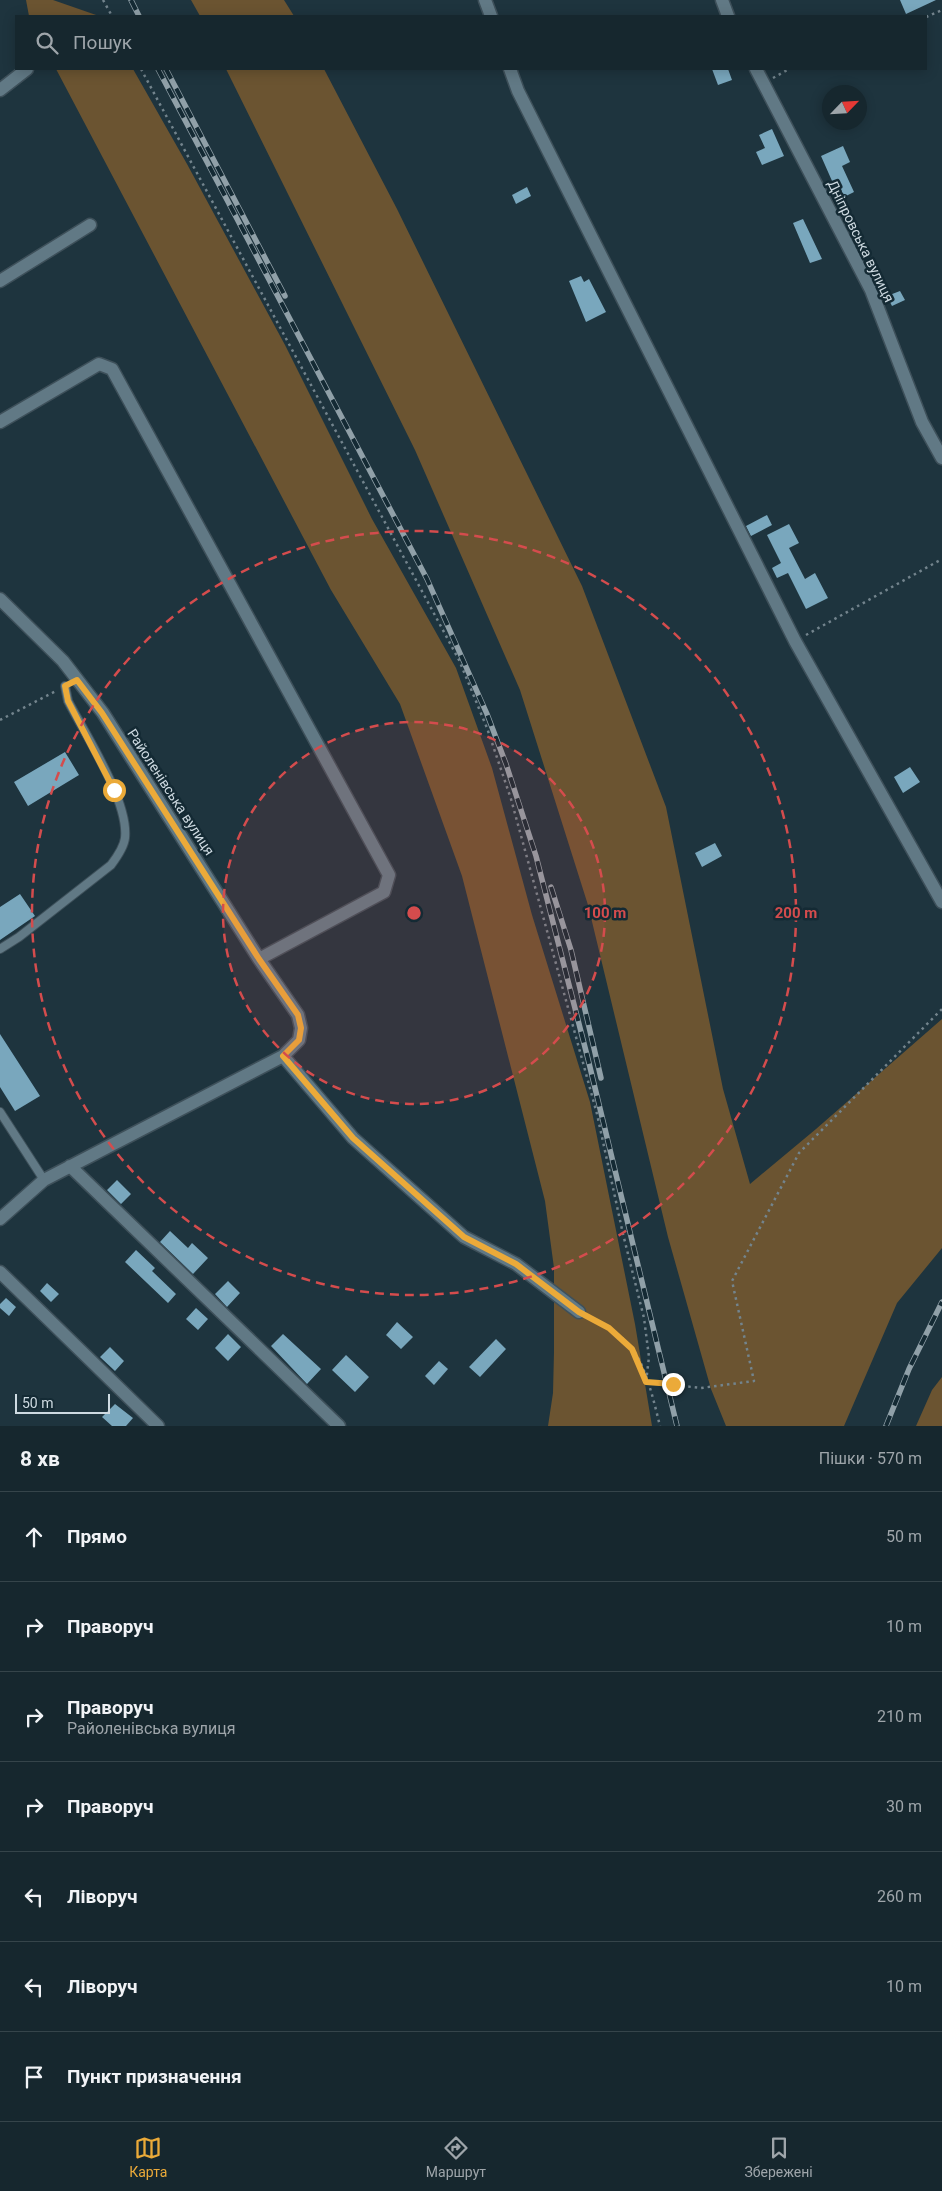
<!DOCTYPE html>
<html lang="uk">
<meta charset="utf-8">
<style>
body{margin:0;font-family:Roboto,sans-serif;background:#23333a;color:#f1f3f6}
.compass{position:absolute;left:822px;top:85px;width:45px;height:45px;border-radius:50%;background:#16272e;box-shadow:0 2px 12px #0003;rotate:65deg}
.scale{position:absolute;left:15px;bottom:12px;width:95px;box-sizing:border-box;padding-left:5px;border:2px solid #cedae1;border-top:0;font-size:14px;line-height:18px;white-space:nowrap;color:#cedae1;-webkit-text-stroke:4px #142a34;paint-order:stroke}
.stop{position:absolute;width:15px;height:15px;margin:-11px;border:4px solid #ebaa39;border-radius:50%;background:#fff}
.stop.end{background:#ebaa39;border-color:#fff;box-shadow:0 1px 5px #0008}
.list{margin:0;padding:0;list-style:none}
h2{display:flex;justify-content:space-between;align-items:center;height:65px;margin:0;padding:0 20px;font-size:21px}
h2 small{font-size:16px;font-weight:400;color:#9ea5aa}
.list li{display:grid;grid-template-columns:32px 1fr auto;gap:15px;align-items:center;box-sizing:border-box;height:90px;padding:0 20px;border-top:1px solid #35444a}
.list b{display:block;font-size:19px;white-space:nowrap}
.list p{margin:0;font-size:16px;white-space:nowrap;color:#9ea5aa}
.list em{font-size:16px;font-style:normal;color:#9ea5aa}
.icon{flex:none;width:28px;height:28px;fill:none;stroke:currentColor;stroke-width:2;stroke-linecap:round;stroke-linejoin:round}
.map{position:relative;flex:none;width:942px;height:1426px;overflow:hidden}
.search{position:absolute;background:#16272e;box-shadow:0 2px 12px #0003;left:15px;right:15px;top:15px;height:55px;display:flex;align-items:center;gap:12px;box-sizing:border-box;padding:0 18px;border-radius:0px;color:#9ea5aa;font-size:19px}
.sheet{height:695px;background:#16272e}
nav{display:flex;justify-content:space-around;align-items:center;box-sizing:border-box;height:70px;border-top:1px solid #35444a;background:#16272e;font-size:14px;color:#9ea5aa}
nav a{display:grid;justify-items:center;gap:2px}
nav .on{color:#ebaa39}
.map>svg:first-child{display:block}
.forest{fill:#6b5431}
.building{fill:#79a7bd}
.lines{fill:none;stroke-linecap:round;stroke-linejoin:round}
.lane-casing{stroke:#3e505a;stroke-width:10}
.street-casing{stroke:#3e505a;stroke-width:15}
.path{stroke:#73848d;stroke-width:2.5;stroke-dasharray:2.5 4;stroke-linecap:butt}
.lane{stroke:#617985;stroke-width:8}
.street{stroke:#617985;stroke-width:12}
.rail-casing{stroke:#90a0a8;stroke-width:5.5}
.rail{stroke:#142a34;stroke-width:4;stroke-dasharray:11;stroke-linecap:butt}
.route{stroke:#ebaa39;stroke-width:6}
.ring{fill:none;stroke:#d44c4d;stroke-width:2.5;stroke-dasharray:9 6}
.labels{text-anchor:middle;stroke-width:5;stroke-linejoin:round;paint-order:stroke}
.street-label{font-size:14px;fill:#cedae1;stroke:#142a34}
.centre{fill:#d44c4d;stroke:#142a34;stroke-width:2.5}
.ring-label{font-size:15px;text-anchor:middle;font-weight:bold;fill:#d44c4d;stroke:#142a34;stroke-width:5;stroke-linejoin:round;paint-order:stroke}
</style>
<div class="map">
<svg width="942" height="1426" viewBox="0 0 942 1426">
<rect width="100%" height="100%" fill="#1e343e"/>
<path class="forest" d="M26,0H53L99,16H29Z
M191,0H284L294,16H200Z
M56,69H133L187,164L285,345L372,519L456,668L492,768L532,915L590,1102L635,1324L652,1426H548L553,1393L554,1352V1268L545,1201L462,876L400,704L331,590Z
M226,69H324L397,209L582,586L666,807L723,1089L750,1184L816,1129L942,1019V1248L897,1303L844,1426H726L711,1389L668,1237L588,905L520,690L415,450Z
M942,1377V1426H916L932,1390Z"/>
<path class="building" d="M900,0H936L906,14Z
M712,69H728L732,80L718,85Z
M772,129L784,156L762,165L756,152L765,148L759,135Z
M843,146L850,162L842,166L854,192L840,199L821,156Z
M527,187L531,196L516,204L512,195Z
M803,219L822,259L810,263L793,223Z
M581,276L584,282L589,279L606,312L586,322L569,281Z
M900,291L905,300L892,306L887,296Z
M767,515L772,525L751,536L746,526Z
M789,524L799,543L789,548L805,579L815,573L828,598L806,609L788,573L777,578L772,568L781,563L767,535Z
M65,752L79,775L28,806L14,782Z
M910,767L920,782L903,793L894,777Z
M715,843L722,856L702,867L695,853Z
M20,894L35,916L0,940V907Z
M0,1034L40,1096L15,1111L0,1087Z
M117,1180L131,1194L121,1204L107,1190Z
M170,1231L188,1248L192,1243L208,1258L193,1274L160,1242Z
M136,1250L155,1268L152,1271L176,1294L168,1303L125,1262Z
M228,1281L240,1293L227,1307L215,1294Z
M47,1283L59,1294L51,1302L40,1291Z
M6,1298L16,1307L9,1316L0,1308V1304Z
M196,1308L208,1319L198,1330L186,1319Z
M397,1322L413,1337L401,1349L386,1335Z
M228,1334L241,1347L228,1361L215,1348Z
M283,1334L321,1369L307,1384L271,1346Z
M496,1339L506,1349L480,1377L469,1367Z
M110,1347L124,1361L115,1371L100,1357Z
M346,1355L369,1377L355,1392L332,1370Z
M439,1361L448,1369L434,1385L425,1376Z
M115,1404L133,1418L126,1426H112L102,1417Z"/>
<g class="lines">
<defs>
<path id="lane" d="M0,949L19,937L111,865C117,857 124,847 125,838C129,801 85,734 68,701L65,686
M0,1112L44,1180"/>
<path id="street" d="M485,0L491,16
M722,0L728,16
M510,69L518,91L795,641L942,902
M756,69L871,290L922,422L942,458
M0,90L27,69
M0,281L90,225
M0,422L99,364L112,369L389,875L384,892L259,959
M0,599L63,661L103,713L259,959L298,1015L301,1028L299,1040L283,1056L44,1180L0,1219
M283,1056L353,1138L464,1237L516,1264L579,1312
M70,1166L339,1426
M0,1272L158,1426"/>
</defs>
<use href="#lane" class="lane-casing"/>
<use href="#street" class="street-casing"/>
<path class="path" d="M103,0L112,16
M926,17L942,10
M141,69L459,660L487,728L511,799L597,1114L623,1234L644,1318L649,1357L646,1382L701,1388L754,1381L732,1281L799,1153L942,1009
M773,78L789,69
M806,635L942,559
M0,720L56,691
M589,1317C604,1325 622,1335 633,1349C647,1370 654,1402 660,1426"/>
<use href="#lane" class="lane"/>
<use href="#street" class="street"/>
<defs>
<path id="rail" d="M131,0L139,16
M158,69L427,579L487,714L506,764L536,856L588,1059L677,1426
M166,69L285,296
M551,887L571,950L601,1078
M886,1426L909,1369L942,1302"/>
</defs>
<use href="#rail" class="rail-casing"/>
<use href="#rail" class="rail"/>
</g>
<g class="lines">
<path class="route" d="M114,790L68,701L65,686L77,680L102,713L259,959L298,1015L301,1028L299,1040L283,1056L353,1138L464,1237L516,1264L579,1312L609,1328L632,1349L646,1382L673,1384"/>
</g>
<circle cx="414" cy="913" r="191" fill="#d44c4d" fill-opacity=".12"/>
<g class="ring">
<circle cx="414" cy="913" r="191"/>
<circle cx="414" cy="913" r="382"/>
</g>
<g class="labels">
<g class="street-label">
<text transform="translate(861 241) rotate(64)" y="5">Дніпровська вулиця</text>
<text transform="translate(171 792) rotate(57)" y="5">Райоленівська вулиця</text>
</g>
</g>
<circle cx="414" cy="913" r="8" class="centre"/>
<g class="ring-label">
<text x="605" y="918">100 m</text>
<text x="796" y="918">200 m</text>
</g>
</svg>
<svg class="compass" viewBox="-18 -18 36 36"><path d="M0-13l5 13h-10z" fill="#e53935"/><path d="M0 13l5-13h-10z" fill="#9ea5aa"/></svg>
<div class="scale">50 m</div>
<div class="stop" style="left:114px;top:790px"></div>
<div class="stop end" style="left:673px;top:1384px"></div>
<div class="search"><svg class="icon" aria-label="search" viewBox="0 0 24 24"><circle cx="10" cy="10" r="6"/><path d="M15 15l6 6"/></svg>Пошук</div>
</div>
<section class="sheet">
<h2>8 хв<small>Пішки · 570 m</small></h2>
<ul class="list">
<li><svg class="icon" aria-label="ahead" viewBox="0 0 24 24"><path d="M12 20V5M6 11l6-6 6 6"/></svg><div><b>Прямо</b></div><em>50 m</em></li>
<li><svg class="icon" aria-label="right" viewBox="0 0 24 24"><path d="M7 20v-9h11M14 6l5 5-5 5"/></svg><div><b>Праворуч</b></div><em>10 m</em></li>
<li><svg class="icon" aria-label="right" viewBox="0 0 24 24"><path d="M7 20v-9h11M14 6l5 5-5 5"/></svg><div><b>Праворуч</b><p>Райоленівська вулиця</p></div><em>210 m</em></li>
<li><svg class="icon" aria-label="right" viewBox="0 0 24 24"><path d="M7 20v-9h11M14 6l5 5-5 5"/></svg><div><b>Праворуч</b></div><em>30 m</em></li>
<li><svg class="icon" aria-label="left" viewBox="0 0 24 24"><path d="M17 20v-9H6M10 6l-5 5 5 5"/></svg><div><b>Ліворуч</b></div><em>260 m</em></li>
<li><svg class="icon" aria-label="left" viewBox="0 0 24 24"><path d="M17 20v-9H6M10 6l-5 5 5 5"/></svg><div><b>Ліворуч</b></div><em>10 m</em></li>
<li><svg class="icon" aria-label="arrive" viewBox="0 0 24 24"><path d="M6 21V4h12l-3 4 3 4H6"/></svg><div><b>Пункт призначення</b></div></li>
</ul>
</section>
<nav>
<a class="on"><svg class="icon" aria-label="map" viewBox="0 0 24 24"><path d="M3 6l6-2 6 2 6-2v14l-6 2-6-2-6 2zM9 4v14M15 6v14"/></svg>Карта</a>
<a><svg class="icon" aria-label="directions" viewBox="0 0 24 24"><path d="M12 3l9 9-9 9-9-9zM9 14v-3h6M13 9l2 2-2 2"/></svg>Маршрут</a>
<a><svg class="icon" aria-label="saved" viewBox="0 0 24 24"><path d="M7 4h10v16l-5-4-5 4z"/></svg>Збережені</a>
</nav>
